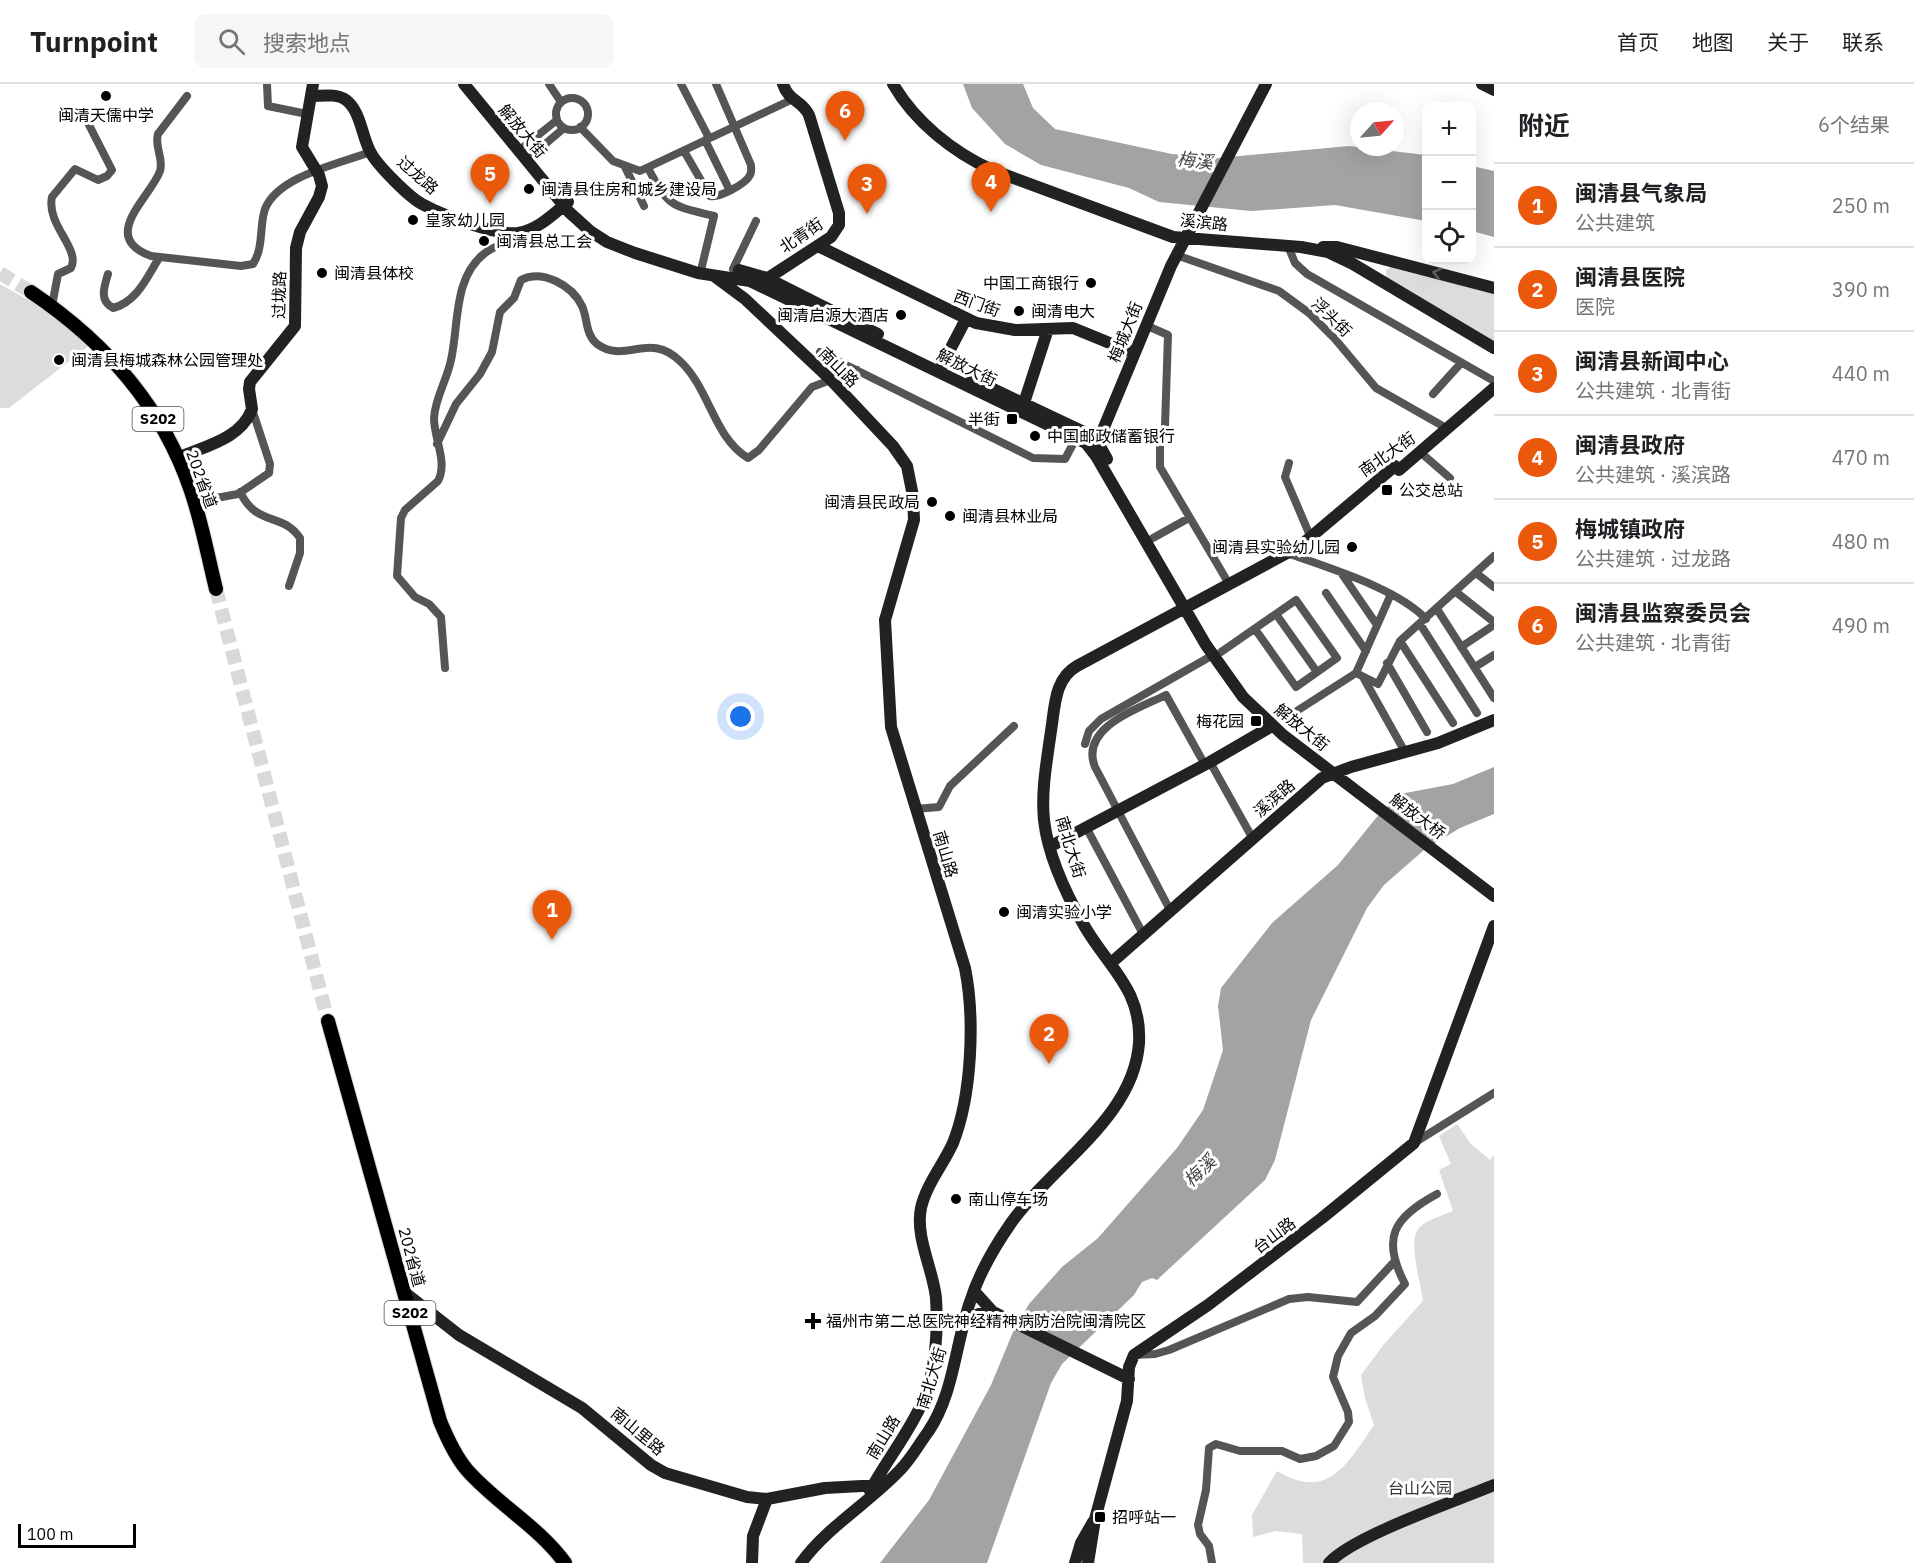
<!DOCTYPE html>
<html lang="zh">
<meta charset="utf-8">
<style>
body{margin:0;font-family:"IBM Plex Sans","Noto Sans SC",sans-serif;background:#f6f6f6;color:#202124}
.controls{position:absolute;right:18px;top:18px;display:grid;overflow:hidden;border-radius:12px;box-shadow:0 6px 24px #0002}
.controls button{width:54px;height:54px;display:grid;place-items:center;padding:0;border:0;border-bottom:2px solid #e0e0e0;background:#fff;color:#202124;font:30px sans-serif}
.compass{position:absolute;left:1350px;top:18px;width:54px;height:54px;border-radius:50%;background:#fff;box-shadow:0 6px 24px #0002;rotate:63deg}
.scale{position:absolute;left:18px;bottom:15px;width:118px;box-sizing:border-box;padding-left:6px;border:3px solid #000;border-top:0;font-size:16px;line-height:21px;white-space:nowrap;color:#000;-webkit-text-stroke:4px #fff;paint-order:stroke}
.you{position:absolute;left:741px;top:633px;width:21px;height:21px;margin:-15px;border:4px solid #fff;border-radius:50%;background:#1a73e8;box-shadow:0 0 0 9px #1a73e833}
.badge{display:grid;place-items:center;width:39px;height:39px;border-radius:50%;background:#ea580c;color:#fff;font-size:20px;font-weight:700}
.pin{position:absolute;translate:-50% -50px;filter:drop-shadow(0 2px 3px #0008)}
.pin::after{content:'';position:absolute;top:32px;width:21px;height:18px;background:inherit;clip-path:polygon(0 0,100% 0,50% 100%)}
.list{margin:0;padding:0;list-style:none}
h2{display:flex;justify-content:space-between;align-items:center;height:78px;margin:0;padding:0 24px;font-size:26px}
h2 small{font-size:20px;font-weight:400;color:#757577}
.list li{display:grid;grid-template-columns:39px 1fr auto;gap:18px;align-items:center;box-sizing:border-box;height:84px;padding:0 24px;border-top:2px solid #e0e0e0}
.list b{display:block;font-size:22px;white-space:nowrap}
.list p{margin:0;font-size:20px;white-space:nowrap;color:#757577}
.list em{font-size:20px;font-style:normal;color:#757577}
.icon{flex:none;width:33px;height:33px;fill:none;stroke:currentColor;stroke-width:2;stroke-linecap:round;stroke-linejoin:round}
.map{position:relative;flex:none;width:1494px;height:1479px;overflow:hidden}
header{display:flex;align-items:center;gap:36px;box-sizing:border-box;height:84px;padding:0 30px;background:#fff;border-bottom:2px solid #e0e0e0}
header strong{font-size:28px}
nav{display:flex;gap:33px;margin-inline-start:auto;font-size:21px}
.search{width:420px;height:54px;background:#f6f6f6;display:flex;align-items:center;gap:15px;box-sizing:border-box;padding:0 21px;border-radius:12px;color:#757577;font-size:22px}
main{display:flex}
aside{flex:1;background:#fff}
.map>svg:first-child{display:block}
.green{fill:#dcdcdc}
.water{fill:#a3a3a3}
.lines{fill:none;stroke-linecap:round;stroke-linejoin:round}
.primary-tunnel{stroke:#d9d9d9;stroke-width:14;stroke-dasharray:14 7;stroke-linecap:butt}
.primary-casing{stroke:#dbdbdb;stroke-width:16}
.street{stroke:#555;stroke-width:8}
.secondary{stroke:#222;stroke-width:12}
.primary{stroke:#000;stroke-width:14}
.oneway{stroke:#646464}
.poi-dot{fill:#000;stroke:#fff;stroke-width:2}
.labels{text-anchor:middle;stroke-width:6;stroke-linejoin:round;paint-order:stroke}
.shield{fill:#fff;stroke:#4c4c4c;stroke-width:1.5}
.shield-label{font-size:15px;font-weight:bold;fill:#000}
.poi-label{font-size:16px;fill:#000;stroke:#fff;text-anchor:start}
.street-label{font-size:16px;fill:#000;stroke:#fff}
.park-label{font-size:16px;fill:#333;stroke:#fff}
.water-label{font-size:18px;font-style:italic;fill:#444;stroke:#fff}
</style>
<header>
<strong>Turnpoint</strong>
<div class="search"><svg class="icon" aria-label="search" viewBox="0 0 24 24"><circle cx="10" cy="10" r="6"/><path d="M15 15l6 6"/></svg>搜索地点</div>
<nav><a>首页</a><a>地图</a><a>关于</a><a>联系</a></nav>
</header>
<main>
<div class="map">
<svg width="1494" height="1479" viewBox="0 0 1494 1479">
<rect width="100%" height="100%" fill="#fff"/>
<path class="green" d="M1392,182L1494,208V258L1386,193V186Z
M0,200L37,221L90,261L9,324H0Z
M1457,1040L1471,1060L1490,1076L1494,1071V1479H1303L1302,1450L1276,1447L1253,1453L1252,1431L1277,1387C1328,1418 1348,1379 1374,1341L1365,1314L1361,1291L1385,1259L1423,1217C1421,1200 1409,1162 1417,1147C1423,1136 1442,1132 1453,1127L1439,1086L1451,1080L1439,1052Z"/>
<path class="water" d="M963,0H1023L1033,24L1055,45L1172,70L1218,74L1349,62L1426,71V137L1335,121L1251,127L1159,118L1129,104L1041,81L1005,60L972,24Z
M1472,82L1494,87V153L1472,147Z
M1494,683V730L1460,744L1424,766L1384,801L1367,824L1311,936L1275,1076L1265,1096L1157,1196L1152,1194L1142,1198L1134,1211L1062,1280L1051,1299L987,1479H880L929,1416L991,1301L1013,1248L1029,1220L1062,1183L1098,1154L1177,1064L1203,1026L1223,966L1218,922L1221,904L1272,839L1338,781L1376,734L1400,710L1453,700Z"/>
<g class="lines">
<path class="primary-tunnel" d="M0,189L31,208
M216,505L328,937"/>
<defs>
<path id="primary" d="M31,208C105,258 162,321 191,407C202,439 208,473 216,505
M328,937L440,1337C447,1354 455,1372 467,1386C497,1420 538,1442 565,1479"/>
</defs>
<use href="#primary" class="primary-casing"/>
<path class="street" d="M267,0L268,22L307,30
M549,0L561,18
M681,0L709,54
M187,12L158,50C154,63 164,74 160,87C151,113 98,153 151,172L241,182L253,180C264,163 259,143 265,125C278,92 339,80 370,68
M556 30a16 16 0 1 1 32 0a16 16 0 1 1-32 0Z
M580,43L613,77L640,87L791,16
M705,56L729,105
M522,64L557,36
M684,67L710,112C719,114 746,100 750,91C752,88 751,85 751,81L716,0
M530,73L564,44
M625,83L644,122
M648,84C669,124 671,121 714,132L702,182
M1288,162L1295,179L1307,190L1494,297
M1176,171L1279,207L1309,229L1335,255L1376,304L1448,345
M733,185L756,137
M108,190C104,203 99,217 113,224C137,218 147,193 159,174
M52,222L58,190L71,184C81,165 46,141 52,113L75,85L98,96L107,92L112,86L87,37
M1145,241L1168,251L1165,342L1160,361V383L1229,500
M820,268L1033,374L1065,375L1073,360
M1433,310L1461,279
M437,360L456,320L480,290L492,268L500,228L514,214L521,196C542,185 572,201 582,222C588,235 585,250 597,260C626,281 649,246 681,278C710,306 714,354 748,374L759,366L812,303L857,286
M1420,368L1450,394
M1289,379L1285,393L1311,454
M240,408C258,444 281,427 300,454V469L289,502
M194,418L238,410L269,389L270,380L252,325
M1153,454L1189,434
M1287,469C1328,484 1397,504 1426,535
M1476,489L1494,503
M1342,490L1377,541
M1456,508L1494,538
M1326,509L1366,567
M1437,525L1494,614
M1276,530L1317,588
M1420,540L1477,629
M1400,557L1453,639
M1461,563L1494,541
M1221,568L1296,516L1337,574L1296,603L1255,545
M1387,579L1427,648
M1475,583L1494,571
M445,584L441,533L429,520L415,513L397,492L401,434L405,426L438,397C448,378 434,355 434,334C435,314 447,296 451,276C459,241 453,193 485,169C496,161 510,157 523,152
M1356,589L1391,510
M1363,593L1405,668
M1292,630L1356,589L1378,600L1400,557L1494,472
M1085,660L1089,647L1101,635L1213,571
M1210,678L1253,755
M915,725L939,723L950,702L1014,642
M1086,743L1143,850
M1170,826L1095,683C1079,643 1140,624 1166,611L1205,681
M1414,1059L1494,1009
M1134,1271L1155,1270L1169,1266L1289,1215L1308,1213L1357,1218L1394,1178
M1212,1479L1209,1462L1200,1450L1198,1441L1206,1406L1209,1364L1216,1360L1240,1367H1282L1300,1375L1316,1372L1334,1362L1349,1338L1348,1328L1333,1293L1338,1272L1351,1249L1375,1232L1405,1200C1381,1154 1393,1134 1437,1110"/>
<path class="secondary" d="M464,0L569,128L590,147L607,158L635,169L698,189L750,197L1086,359L1096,372L1206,561L1243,613L1283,651L1494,812
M893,0C915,38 953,68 992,86L1173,153L1301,163L1328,168L1353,180L1494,264
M1482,0L1494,6
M311,12C322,12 337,9 346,16C361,27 362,54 371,69C378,82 409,113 422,120C442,131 497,152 518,149C539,145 552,131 568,118
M818,162L976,239L1015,246L1073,244L1134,269
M1323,163H1337L1494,204
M739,186L767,194L878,250
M714,192L745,215L830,295L893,362L907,382L913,412L914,436L885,536L891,643L965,884C975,934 972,1011 953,1059C943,1081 926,1101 921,1124C915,1153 933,1185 936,1214C938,1246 936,1287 923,1317C909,1349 886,1377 870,1407
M762,198L831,153L839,141V129L809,31C802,16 789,18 783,0
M942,281L966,235
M972,295L1088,350L1097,357L1107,375
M1024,319L1048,245
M1090,362L1102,348L1171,182L1266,0
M178,374C205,362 241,355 252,325L249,305L250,298L295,242L296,164L300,148L319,113L322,102L319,91L302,63L313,0
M1051,762L1210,678L1272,642
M1111,879L1322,694L1351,683L1438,659L1494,636
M974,1207L993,1228
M404,1208L459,1251L582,1324L651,1381L665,1389L747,1413L767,1415L825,1404L880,1401
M964,1237L979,1230L993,1228L1129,1295
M752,1479L753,1452L767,1415
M801,1479C828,1442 869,1419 900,1386C911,1375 919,1360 928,1348C954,1310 955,1261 970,1218C978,1192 995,1162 1011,1139C1051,1082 1134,1034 1139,959C1142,906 1109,884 1085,843C1067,812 1048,772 1044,736C1041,707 1047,676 1051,647C1055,623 1054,595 1077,582L1300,462L1395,382L1399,386L1494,304
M1075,1479L1081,1459L1093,1438
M1088,1479L1095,1435L1127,1317L1129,1283L1134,1271L1208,1221L1322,1134L1414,1059L1494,842
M1329,1479C1353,1452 1456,1417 1494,1401"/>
<use href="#primary" class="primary"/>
</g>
<defs><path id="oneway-chevron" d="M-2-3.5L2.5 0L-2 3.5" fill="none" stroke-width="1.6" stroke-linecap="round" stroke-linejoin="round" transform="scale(1.5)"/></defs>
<use class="oneway" href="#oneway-chevron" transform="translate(1437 189) rotate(-165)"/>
<g class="poi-dot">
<circle cx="106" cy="12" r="6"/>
<circle cx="529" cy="105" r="6"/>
<circle cx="413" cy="136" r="6"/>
<circle cx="484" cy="157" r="6"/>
<circle cx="322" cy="189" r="6"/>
<circle cx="1091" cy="199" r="6"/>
<circle cx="1019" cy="227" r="6"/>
<circle cx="901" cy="231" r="6"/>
<circle cx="59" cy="276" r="6"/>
<rect x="1006" y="329" width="12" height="12" rx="3"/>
<circle cx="1035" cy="352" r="6"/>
<rect x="1381" y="400" width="12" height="12" rx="3"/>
<circle cx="932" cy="418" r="6"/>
<circle cx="950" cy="432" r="6"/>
<circle cx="1352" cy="463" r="6"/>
<rect x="1250" y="631" width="12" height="12" rx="3"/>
<circle cx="1004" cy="828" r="6"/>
<circle cx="956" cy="1115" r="6"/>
<path d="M810 1228h6v6h6v6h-6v6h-6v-6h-6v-6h6z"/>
<rect x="1094" y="1427" width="12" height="12" rx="3"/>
</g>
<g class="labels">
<g class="shield">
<rect x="132.5" y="323" width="51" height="24" rx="4.5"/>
<rect x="384.5" y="1217" width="51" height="24" rx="4.5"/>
</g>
<g class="shield-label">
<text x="158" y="340">S202</text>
<text x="410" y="1234">S202</text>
</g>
<g class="poi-label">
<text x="106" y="37" text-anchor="middle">闽清天儒中学</text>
<text x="541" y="111">闽清县住房和城乡建设局</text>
<text x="425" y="142">皇家幼儿园</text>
<text x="496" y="163">闽清县总工会</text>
<text x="334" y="195">闽清县体校</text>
<text x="1079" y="205" text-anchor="end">中国工商银行</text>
<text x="1031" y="233">闽清电大</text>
<text x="889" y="237" text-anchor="end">闽清启源大酒店</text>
<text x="71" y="282">闽清县梅城森林公园管理处</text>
<text x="1000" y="341" text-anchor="end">半街</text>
<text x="1047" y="358">中国邮政储蓄银行</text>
<text x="1399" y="412">公交总站</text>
<text x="920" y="424" text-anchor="end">闽清县民政局</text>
<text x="962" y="438">闽清县林业局</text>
<text x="1340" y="469" text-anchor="end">闽清县实验幼儿园</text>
<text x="1244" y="643" text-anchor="end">梅花园</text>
<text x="1016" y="834">闽清实验小学</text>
<text x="968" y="1121">南山停车场</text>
<text x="826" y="1243">福州市第二总医院神经精神病防治院闽清院区</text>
<text x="1112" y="1439">招呼站一</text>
</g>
<g class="street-label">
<text transform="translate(523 47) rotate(50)" y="6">解放大街</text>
<text transform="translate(418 91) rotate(41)" y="6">过龙路</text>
<text transform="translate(1204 138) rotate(6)" y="6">溪滨路</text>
<text transform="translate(801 151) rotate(-34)" y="6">北青街</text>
<text transform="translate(279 211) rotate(-89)" y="6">过垅路</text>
<text transform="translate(977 219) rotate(20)" y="6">西门街</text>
<text transform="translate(1332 233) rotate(44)" y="6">浮头街</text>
<text transform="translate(1125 248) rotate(-68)" y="6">梅城大街</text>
<text transform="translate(839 283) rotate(45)" y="6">南山路</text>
<text transform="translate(967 283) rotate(26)" y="6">解放大街</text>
<text transform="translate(1387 370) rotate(-35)" y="6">南北大街</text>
<text transform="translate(202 395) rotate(70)" y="6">202省道</text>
<text transform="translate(1302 643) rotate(39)" y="6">解放大街</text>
<text transform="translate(1274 714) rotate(-41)" y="6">溪滨路</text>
<text transform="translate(1418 732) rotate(37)" y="6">解放大桥</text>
<text transform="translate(1071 763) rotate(73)" y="6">南北大街</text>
<text transform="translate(946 770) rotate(73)" y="6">南山路</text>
<text transform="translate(1274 1151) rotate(-37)" y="6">台山路</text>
<text transform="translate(412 1173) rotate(75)" y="6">202省道</text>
<text transform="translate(931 1294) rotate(-73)" y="6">南北大街</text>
<text transform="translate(638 1347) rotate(40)" y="6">南山里路</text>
<text transform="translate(883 1353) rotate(-59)" y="6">南山路</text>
</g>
<g class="park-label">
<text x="1420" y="1410">台山公园</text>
</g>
<g class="water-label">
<text transform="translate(1195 77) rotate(6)" y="6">梅溪</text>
<text transform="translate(1200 1087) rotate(-44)" y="6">梅溪</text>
</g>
</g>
</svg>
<div class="controls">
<button>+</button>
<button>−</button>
<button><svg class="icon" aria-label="locate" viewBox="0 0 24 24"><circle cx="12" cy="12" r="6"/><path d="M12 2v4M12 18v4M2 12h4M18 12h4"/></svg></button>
</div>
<svg class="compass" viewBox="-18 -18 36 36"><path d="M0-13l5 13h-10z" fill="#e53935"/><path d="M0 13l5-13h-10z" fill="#757577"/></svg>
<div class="scale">100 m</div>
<div class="you"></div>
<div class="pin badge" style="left:552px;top:856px">1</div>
<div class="pin badge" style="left:1049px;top:980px">2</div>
<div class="pin badge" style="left:867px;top:130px">3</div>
<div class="pin badge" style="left:991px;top:128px">4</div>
<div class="pin badge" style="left:490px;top:120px">5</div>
<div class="pin badge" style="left:845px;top:57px">6</div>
</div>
<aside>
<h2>附近<small>6个结果</small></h2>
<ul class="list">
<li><span class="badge">1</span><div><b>闽清县气象局</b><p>公共建筑</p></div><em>250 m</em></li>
<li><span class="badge">2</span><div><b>闽清县医院</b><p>医院</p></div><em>390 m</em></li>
<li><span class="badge">3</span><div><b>闽清县新闻中心</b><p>公共建筑 · 北青街</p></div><em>440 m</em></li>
<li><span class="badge">4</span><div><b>闽清县政府</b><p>公共建筑 · 溪滨路</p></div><em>470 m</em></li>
<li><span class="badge">5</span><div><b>梅城镇政府</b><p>公共建筑 · 过龙路</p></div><em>480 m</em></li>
<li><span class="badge">6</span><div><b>闽清县监察委员会</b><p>公共建筑 · 北青街</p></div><em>490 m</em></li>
</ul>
</aside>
</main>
